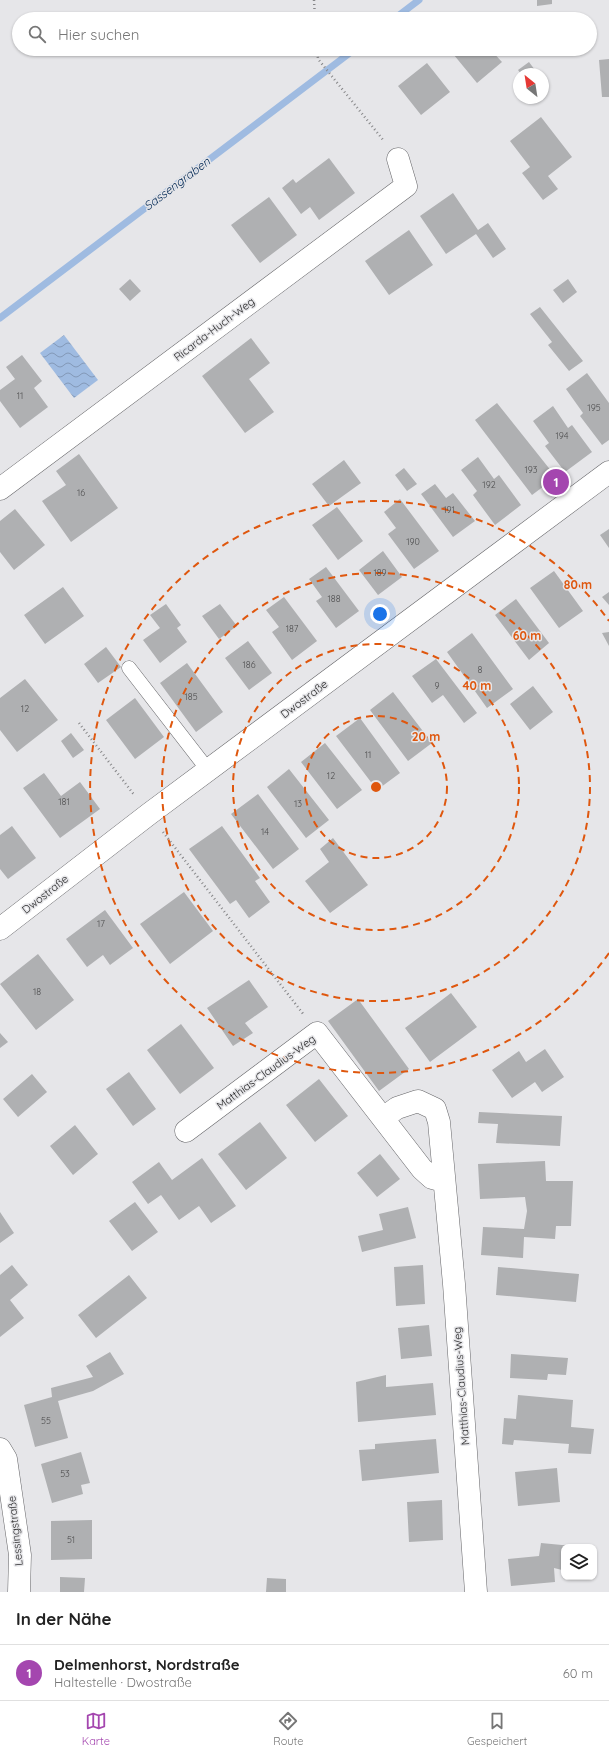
<!DOCTYPE html>
<html lang="de">
<meta charset="utf-8">
<style>
body{margin:0;font-family:Quicksand,sans-serif;background:#f6f6f6;color:#222}
.controls{position:absolute;right:12px;bottom:12px;display:grid;overflow:hidden;border-radius:8px;box-shadow:0 1px 3px #0004}
.controls button{width:36px;height:36px;display:grid;place-items:center;padding:0;border:0;border-bottom:1px solid #e0e0e0;background:#fff;color:#222;font:20px sans-serif}
.compass{position:absolute;left:513px;top:68px;width:36px;height:36px;border-radius:50%;background:#fff;box-shadow:0 1px 3px #0004;rotate:330deg}
.you{position:absolute;left:380px;top:614px;width:14px;height:14px;margin:-10px;border:3px solid #fff;border-radius:50%;background:#1a73e8;box-shadow:0 0 0 6px #1a73e833}
.badge{display:grid;place-items:center;width:26px;height:26px;border-radius:50%;background:#a446af;color:#fff;font-size:13px;font-weight:700}
.pin{position:absolute;translate:-50% -50%;border:2px solid #fff;box-shadow:0 1px 4px #0006}
.list{margin:0;padding:0;list-style:none}
h2{display:flex;justify-content:space-between;align-items:center;height:52px;margin:0;padding:0 16px;font-size:17px}
h2 small{font-size:13px;font-weight:400;color:#767676}
.list li{display:grid;grid-template-columns:26px 1fr auto;gap:12px;align-items:center;box-sizing:border-box;height:56px;padding:0 16px;border-top:1px solid #e0e0e0}
.list b{display:block;font-size:15px;white-space:nowrap}
.list p{margin:0;font-size:13px;white-space:nowrap;color:#767676}
.list em{font-size:13px;font-style:normal;color:#767676}
.icon{flex:none;width:22px;height:22px;fill:none;stroke:currentColor;stroke-width:2;stroke-linecap:round;stroke-linejoin:round}
.map{position:relative;flex:none;width:609px;height:1592px;overflow:hidden}
.search{position:absolute;background:#fff;box-shadow:0 1px 3px #0004;left:12px;right:12px;top:12px;height:44px;display:flex;align-items:center;gap:10px;box-sizing:border-box;padding:0 14px;border-radius:22px;color:#767676;font-size:15px}
.sheet{height:108px;background:#fff}
nav{display:flex;justify-content:space-around;align-items:center;box-sizing:border-box;height:56px;border-top:1px solid #e0e0e0;background:#fff;font-size:11px;color:#767676}
nav a{display:grid;justify-items:center;gap:2px}
nav .on{color:#a446af}
.map>svg:first-child{display:block}
.water{fill:url(#water-waves)}
.lines{fill:none;stroke-linecap:round;stroke-linejoin:round}
.stream{stroke:#9fbbe1;stroke-width:7}
.building{fill:#afb0b2}
.lane-casing{stroke:#666669;stroke-width:15}
.street-casing{stroke:#666669;stroke-width:23}
.secondary-casing{stroke:#666669;stroke-width:23}
.path{stroke:#878789;stroke-width:2.5;stroke-dasharray:1 3;stroke-linecap:butt}
.lane{stroke:#fff;stroke-width:14}
.street{stroke:#fff;stroke-width:22}
.secondary{stroke:#fff;stroke-width:22}
.ring{fill:none;stroke:#df570e;stroke-width:2;stroke-dasharray:7 5}
.labels{text-anchor:middle;stroke-width:3;stroke-linejoin:round;paint-order:stroke}
.number-label{font-size:9px;fill:#4e4e4f}
.street-label{font-size:11px;fill:#2d2d2e;stroke:#e6e6e9}
.water-label{font-size:12px;font-style:italic;fill:#022855;stroke:#e6e6e9}
.centre{fill:#df570e;stroke:#e6e6e9;stroke-width:2}
.ring-label{font-size:12px;text-anchor:middle;font-weight:bold;fill:#df570e;stroke:#e6e6e9;stroke-width:3;stroke-linejoin:round;paint-order:stroke}
</style>
<div class="map">
<svg width="609" height="1592" viewBox="0 0 609 1592">
<defs>
<pattern id="water-waves" width="16" height="10" patternUnits="userSpaceOnUse"><rect width="16" height="10" fill="#9fbbe1"/><path d="M0 5q4-4 8 0t8 0" fill="none" stroke="#8298b7"/></pattern>
</defs>
<rect width="100%" height="100%" fill="#e6e6e9"/>
<path class="water" d="M64,335L98,380L74,398L40,353Z"/>
<g class="lines">
<path class="stream" d="M394,19L419,0
M0,318L355,49"/>
</g>
<path class="building" d="M537,0H552V4L537,6Z
M449,49H490L502,62L477,83Z
M609,59V97H602L599,60Z
M529,62L538,74H521L518,70Z
M427,63L450,92L421,115L398,86Z
M541,117L572,157L548,176L558,189L543,200L522,173L530,167L510,141Z
M329,158L355,193L319,220L310,207L301,214L282,188L293,179L296,183Z
M453,193L478,230L488,223L506,249L493,258L476,234L446,254L420,216Z
M269,197L297,235L260,263L231,225Z
M409,230L433,265L389,295L365,261Z
M130,279L141,291L130,301L119,289Z
M568,279L577,292L563,303L553,290Z
M540,307L583,361L569,371L548,345L552,342L530,314Z
M251,338L270,363L249,379L274,412L245,433L202,376Z
M22,355L42,381L34,388L48,407L20,428L0,401V390L15,379L6,367Z
M587,373L609,403V440L602,445L580,416L583,413L566,389Z
M497,403L556,477L532,495L475,420Z
M553,406L568,428L572,425L592,452L565,472L545,446L549,443L533,421Z
M79,454L118,508L71,542L42,501L66,485L56,471Z
M478,457L494,479L499,475L521,505L495,525L473,495L477,491L461,470Z
M344,460L361,483L329,506L312,484Z
M404,468L417,484L407,491L395,475Z
M435,484L446,498L453,493L475,521L453,537L421,494Z
M400,499L439,551L414,569L388,534L396,528L384,512Z
M337,507L363,541L338,560L312,525Z
M15,509L45,545L14,570L0,552V521Z
M609,529V548L600,535Z
M383,551L402,577L378,595L359,570Z
M326,567L359,611L336,628L316,601L322,597L309,579Z
M554,571L583,611L559,628L530,588Z
M63,587L84,616L45,644L24,615Z
M609,592V605L602,597Z
M284,597L317,641L292,660L272,632L279,627L266,610Z
M516,599L549,643L529,660L495,615Z
M166,604L181,625L177,628L187,642L160,663L143,640L160,628L150,615Z
M220,604L237,626L219,639L202,616Z
M609,632V646L602,633Z
M472,633L513,689L487,708L447,652Z
M248,641L272,673L249,690L225,658Z
M106,647L121,667L98,683L84,664Z
M436,659L477,713L464,723L443,695L432,703L412,676Z
M187,663L223,712L196,732L160,683Z
M25,679L58,720L17,752L0,730V698Z
M533,686L553,712L530,730L510,704Z
M393,692L432,743L408,761L370,710Z
M135,698L164,737L135,759L106,720Z
M360,718L400,773L377,790L336,736Z
M71,733L84,750L73,758L61,741Z
M325,743L362,790L337,809L301,762Z
M289,769L329,820L306,838L267,787Z
M44,773L61,796L80,782L100,809L60,838L23,788Z
M258,794L299,849L273,869L231,814Z
M12,826L36,858L8,879L0,869V835Z
M222,826L260,878L255,881L270,902L249,918L236,900L230,904L189,849Z
M333,838L368,885L330,913L305,881L329,862L320,849Z
M184,892L213,931L170,964L140,924Z
M105,910L133,948L110,965L103,955L87,967L66,939Z
M38,954L74,1000L36,1030L0,984Z
M249,980L268,1007L245,1023L253,1033L233,1046L207,1008Z
M451,993L477,1027L430,1062L405,1028Z
M358,999L409,1069L379,1091L328,1021Z
M181,1024L214,1068L180,1094L147,1050Z
M0,1033L8,1042L0,1048Z
M545,1049L564,1077L542,1092L535,1082L512,1098L492,1070L519,1051L526,1062Z
M129,1072L156,1109L133,1126L106,1089Z
M32,1074L47,1092L18,1117L3,1099Z
M319,1079L348,1116L315,1142L286,1105Z
M479,1112L562,1116L560,1146L496,1143L498,1124L478,1123Z
M260,1122L287,1158L246,1190L218,1154Z
M75,1125L98,1154L73,1175L50,1146Z
M380,1154L400,1179L377,1197L357,1173Z
M202,1158L236,1206L211,1223L199,1206L179,1220L161,1195L148,1204L132,1182L159,1162L172,1180Z
M545,1161L546,1181H573L571,1226H556L555,1239L524,1237L523,1258L481,1255L483,1227L524,1229L527,1211L525,1197L480,1199L478,1164Z
M135,1202L158,1232L132,1251L109,1221Z
M408,1207L416,1238L362,1252L358,1236L383,1230L379,1214Z
M0,1212L14,1233L0,1243Z
M12,1265L28,1285L10,1300L24,1318L0,1337V1275Z
M423,1265L425,1304L396,1306L394,1267Z
M498,1267L579,1274L576,1302L496,1295Z
M129,1275L147,1298L96,1338L78,1315Z
M429,1325L432,1356L401,1359L398,1328Z
M110,1352L124,1374L93,1391L58,1401L68,1438L35,1447L24,1405L52,1397L51,1388L93,1377L86,1366Z
M511,1354L568,1358L566,1375L548,1374L547,1380L510,1378Z
M386,1375V1387L433,1383L436,1415L358,1422L356,1382Z
M518,1395L573,1400L571,1427L594,1429L591,1454L568,1453L569,1444L514,1440L513,1445L502,1444L504,1418L516,1419Z
M436,1439L439,1473L362,1481L359,1450L375,1449V1444Z
M81,1452L90,1483L81,1485L83,1494L52,1503L41,1464Z
M557,1468L560,1502L518,1506L515,1472Z
M442,1500L443,1540L409,1542L407,1502Z
M92,1520V1559L51,1560V1521Z
M541,1543L583,1547H564L562,1570L554,1568L555,1582L511,1586L508,1559L539,1556Z
M60,1577L85,1578L84,1592H60Z
M267,1578L286,1579V1592H266Z"/>
<g class="lines">
<defs>
<path id="lane" d="M129,668L208,770"/>
<path id="street" d="M0,489L406,186L398,159
M383,1118L397,1108L418,1101L435,1109L439,1122L454,1284L476,1592
M186,1131L317,1033L422,1169L432,1178L443,1181
M0,1449L6,1459L20,1555L19,1592"/>
<path id="secondary" d="M0,929L149,814L609,472"/>
</defs>
<use href="#lane" class="lane-casing"/>
<use href="#street" class="street-casing"/>
<use href="#secondary" class="secondary-casing"/>
<path class="path" d="M314,0L315,19
M317,49L318,59L384,141
M79,723L135,796
M163,832L304,1015"/>
<use href="#lane" class="lane"/>
<use href="#street" class="street"/>
<use href="#secondary" class="secondary"/>
</g>
<g class="ring">
<circle cx="376" cy="787" r="71"/>
<circle cx="376" cy="787" r="143"/>
<circle cx="376" cy="787" r="214"/>
<path d="M609 953A286 286 0 1 1 609 621"/>
</g>
<g class="labels">
<g class="number-label">
<text x="20" y="399">11</text>
<text x="594" y="411">195</text>
<text x="562" y="439">194</text>
<text x="531" y="473">193</text>
<text x="489" y="488">192</text>
<text x="81" y="496">16</text>
<text x="449" y="513">191</text>
<text x="413" y="545">190</text>
<text x="380" y="576">189</text>
<text x="334" y="602">188</text>
<text x="292" y="632">187</text>
<text x="249" y="668">186</text>
<text x="480" y="673">8</text>
<text x="437" y="689">9</text>
<text x="191" y="700">185</text>
<text x="25" y="712">12</text>
<text x="368" y="758">11</text>
<text x="331" y="779">12</text>
<text x="64" y="805">181</text>
<text x="298" y="807">13</text>
<text x="265" y="835">14</text>
<text x="101" y="927">17</text>
<text x="37" y="995">18</text>
<text x="46" y="1424">55</text>
<text x="65" y="1477">53</text>
<text x="71" y="1543">51</text>
</g>
<g class="street-label">
<text transform="translate(214 329) rotate(-37)" y="4">Ricarda-Huch-Weg</text>
<text transform="translate(304 699) rotate(-37)" y="4">Dwostraße</text>
<text transform="translate(45 894) rotate(-38)" y="4">Dwostraße</text>
<text transform="translate(266 1072) rotate(-36)" y="4">Matthias-Claudius-Weg</text>
<text transform="translate(461 1386) rotate(-94)" y="4">Matthias-Claudius-Weg</text>
<text transform="translate(15 1531) rotate(-96)" y="4">Lessingstraße</text>
</g>
<g class="water-label">
<text transform="translate(177 184) rotate(-37)" y="4">Sassengraben</text>
</g>
</g>
<circle cx="376" cy="787" r="6" class="centre"/>
<g class="ring-label">
<text x="578" y="589">80 m</text>
<text x="527" y="640">60 m</text>
<text x="477" y="690">40 m</text>
<text x="426" y="741">20 m</text>
</g>
</svg>
<div class="controls">
<button><svg class="icon" aria-label="layers" viewBox="0 0 24 24"><path d="M12 4l9 5-9 5-9-5zM3 14l9 5 9-5"/></svg></button>
</div>
<svg class="compass" viewBox="-18 -18 36 36"><path d="M0-13l5 13h-10z" fill="#e53935"/><path d="M0 13l5-13h-10z" fill="#767676"/></svg>
<div class="you"></div>
<div class="pin badge" style="left:556px;top:482px">1</div>
<div class="search"><svg class="icon" aria-label="search" viewBox="0 0 24 24"><circle cx="10" cy="10" r="6"/><path d="M15 15l6 6"/></svg>Hier suchen</div>
</div>
<section class="sheet">
<h2>In der Nähe<small></small></h2>
<ul class="list">
<li><span class="badge">1</span><div><b>Delmenhorst, Nordstraße</b><p>Haltestelle · Dwostraße</p></div><em>60 m</em></li>
</ul>
</section>
<nav>
<a class="on"><svg class="icon" aria-label="map" viewBox="0 0 24 24"><path d="M3 6l6-2 6 2 6-2v14l-6 2-6-2-6 2zM9 4v14M15 6v14"/></svg>Karte</a>
<a><svg class="icon" aria-label="directions" viewBox="0 0 24 24"><path d="M12 3l9 9-9 9-9-9zM9 14v-3h6M13 9l2 2-2 2"/></svg>Route</a>
<a><svg class="icon" aria-label="saved" viewBox="0 0 24 24"><path d="M7 4h10v16l-5-4-5 4z"/></svg>Gespeichert</a>
</nav>
